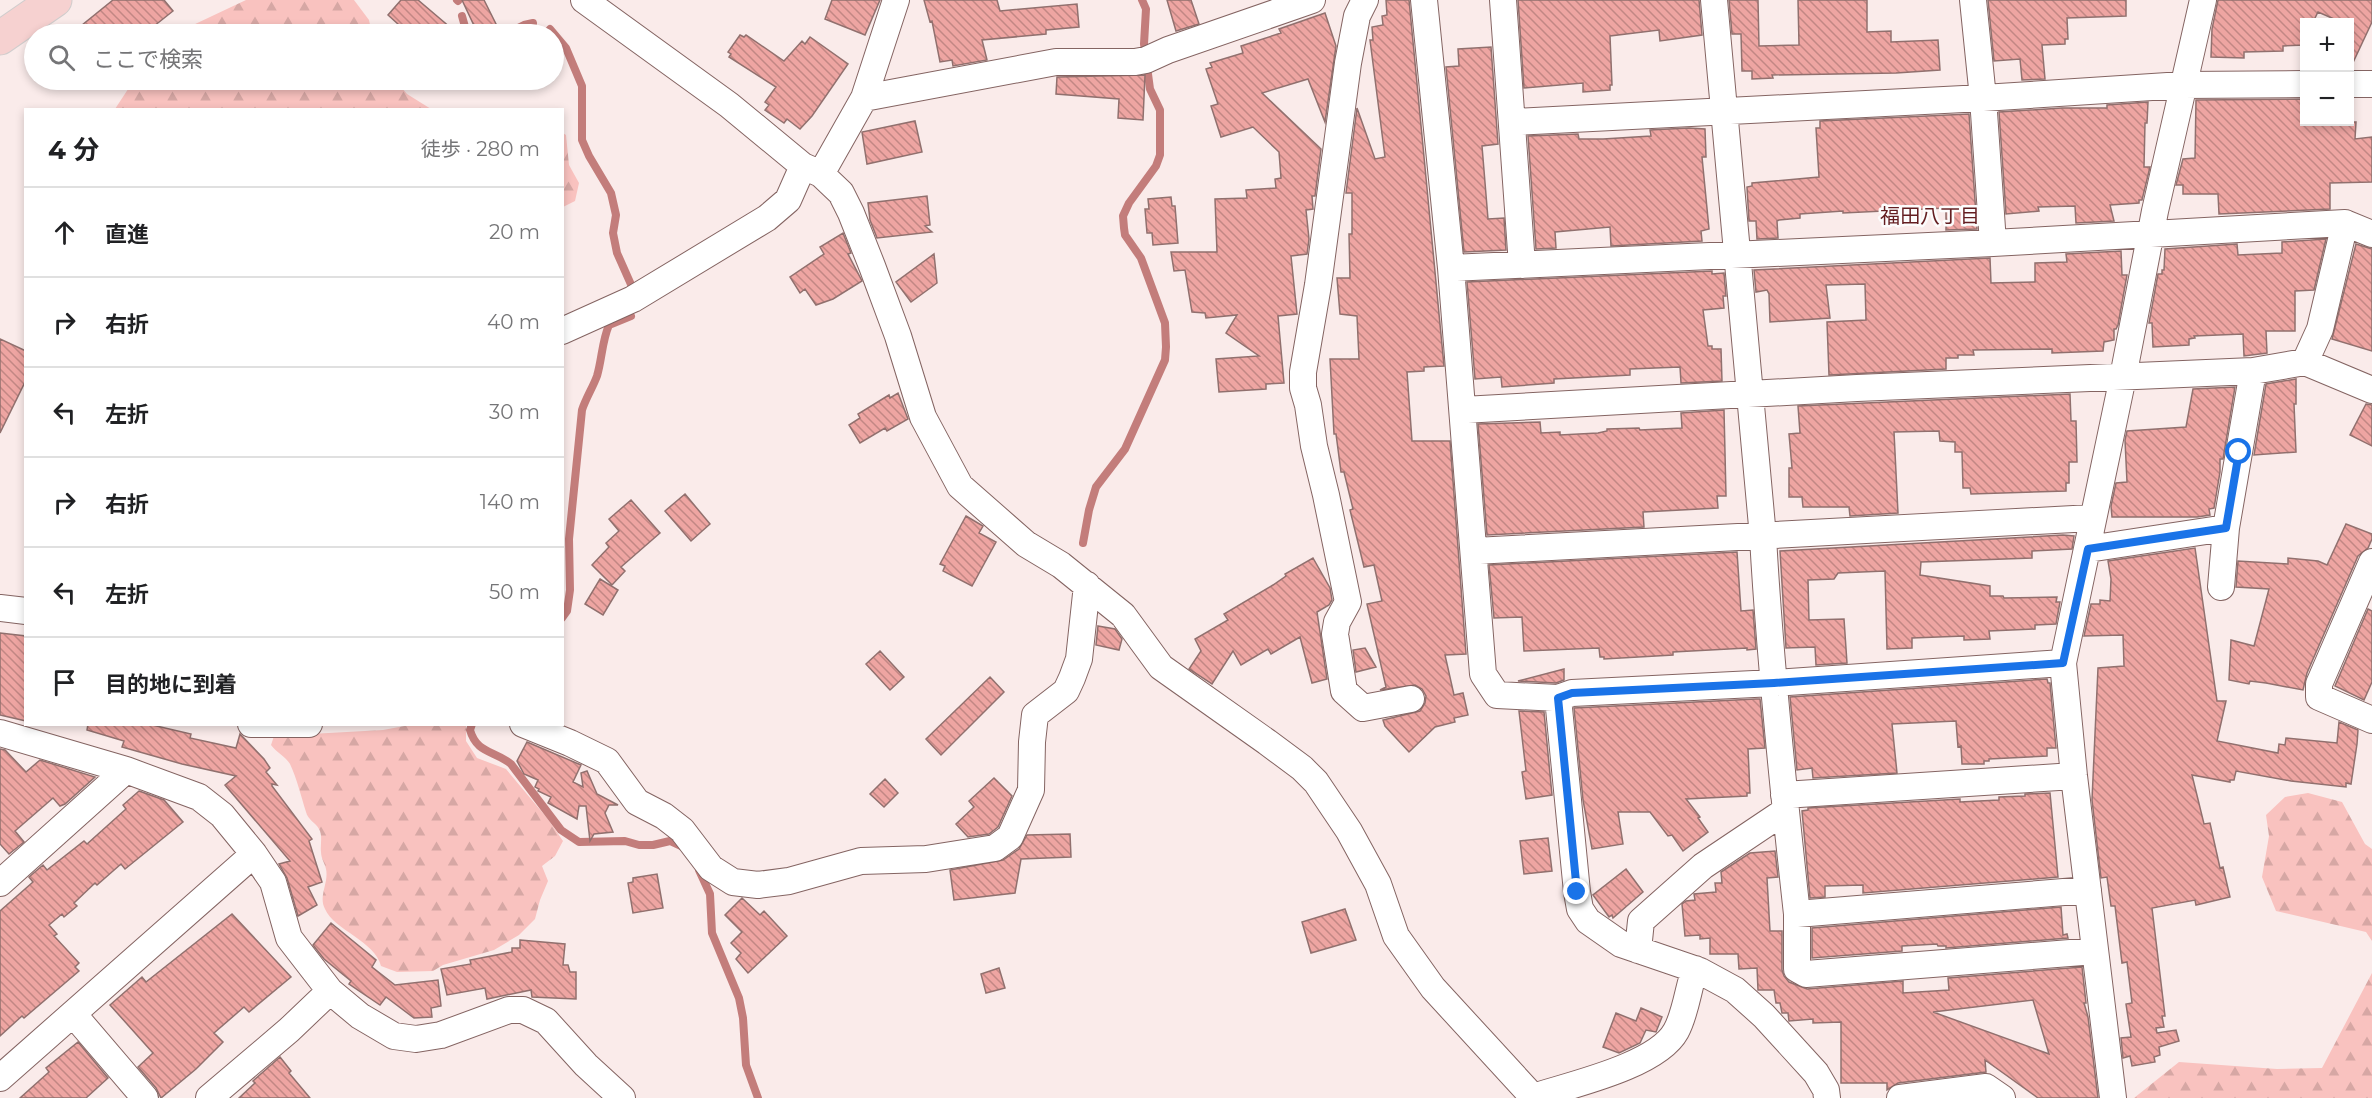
<!DOCTYPE html>
<html lang="ja">
<meta charset="utf-8">
<style>
body{margin:0;font-family:Montserrat,"Noto Sans JP",sans-serif;background:#f6f6f6;color:#202124}
.controls{position:absolute;right:18px;top:18px;display:grid;overflow:hidden;border-radius:0px;box-shadow:0 3px 9px #0003}
.controls button{width:54px;height:54px;display:grid;place-items:center;padding:0;border:0;border-bottom:2px solid #e0e0e0;background:#fff;color:#202124;font:30px sans-serif}
.stop{position:absolute;width:18px;height:18px;margin:-14px;border:4px solid #1a73e8;border-radius:50%;background:#fff}
.stop.end{background:#1a73e8;border-color:#fff;box-shadow:0 2px 6px #0008}
.list{margin:0;padding:0;list-style:none}
h2{display:flex;justify-content:space-between;align-items:center;height:78px;margin:0;padding:0 24px;font-size:26px}
h2 small{font-size:20px;font-weight:400;color:#757577}
.list li{display:grid;grid-template-columns:39px 1fr auto;gap:18px;align-items:center;box-sizing:border-box;height:90px;padding:0 24px;border-top:2px solid #e0e0e0}
.list b{display:block;font-size:22px;white-space:nowrap}
.list em{font-size:20px;font-style:normal;color:#757577}
.icon{flex:none;width:33px;height:33px;fill:none;stroke:currentColor;stroke-width:2;stroke-linecap:round;stroke-linejoin:round}
.map{position:relative;flex:none;width:2372px;height:1098px;overflow:hidden}
.search{position:absolute;background:#fff;box-shadow:0 3px 9px #0003;left:24px;top:24px;width:540px;height:66px;display:flex;align-items:center;gap:15px;box-sizing:border-box;padding:0 21px;border-radius:33px;color:#757577;font-size:22px}
.panel{position:absolute;background:#fff;box-shadow:0 3px 9px #0003;left:24px;top:108px;width:540px;height:618px;border-radius:0px}
.map>svg:first-child{display:block}
.forest{fill:url(#forest-firs)}
.lines{fill:none;stroke-linecap:round;stroke-linejoin:round}
.stream{stroke:#c37d7b;stroke-width:8}
.building{fill:url(#building-back-hatch);stroke:#91706e;stroke-width:1.5;fill-rule:evenodd}
.minor-casing{stroke:#846462;stroke-width:28}
.primary-casing{stroke:#d0cdcd;stroke-width:35}
.minor{stroke:#fff;stroke-width:26}
.primary{stroke:#f6d1d0;stroke-width:33}
.route{stroke:#1a73e8;stroke-width:8}
.labels{text-anchor:middle;stroke-width:5;stroke-linejoin:round;paint-order:stroke}
.neighbourhood-label{font-size:20px;fill:#631d20;stroke:#fcfcfc}
</style>
<div class="map">
<svg width="2372" height="1098" viewBox="0 0 2372 1098">
<defs>
<pattern id="forest-firs" width="22" height="20" patternUnits="userSpaceOnUse" patternTransform="scale(1.5)"><rect width="22" height="20" fill="#f9c2bf"/><path d="M5 1l3.5 6h-7zM16 11l3.5 6h-7z" fill="#d6a7a4"/></pattern>
<pattern id="building-back-hatch" width="6" height="6" patternUnits="userSpaceOnUse" patternTransform="scale(1.5)"><rect width="6" height="6" fill="#eea5a2"/><path d="M-1 5l2 2M0 0l6 6M5-1l2 2" fill="none" stroke="#c28784"/></pattern>
</defs>
<rect width="100%" height="100%" fill="#faebea"/>
<path class="forest" d="M246,0H354L369,20L372,34H174Z
M134,80H395L407,94L431,109H115Z
M563,133L566,135L569,165L579,183L575,201L563,207Z
M415,724L466,725V741L477,758L506,769L547,818L563,841L555,856L542,866L548,881L540,900L535,919L519,935L494,950L443,965L433,971L397,972L381,966C375,941 334,930 325,909C318,896 329,883 326,869C325,864 321,858 321,852C320,845 323,836 319,829C315,822 308,820 306,812C301,796 297,779 290,764C286,757 276,752 271,745L274,736L383,730Z
M2308,793L2342,802L2365,844L2372,849V941L2366,932L2276,911L2262,877L2269,836L2266,815L2285,797Z
M2372,973V1098H2134L2179,1062L2277,1069L2322,1068Z"/>
<g class="lines">
<path class="stream" d="M457,0L458,1
M462,16L467,34
M550,29L566,48L582,86V140L589,156L611,193L616,215L613,233L617,253L633,289
M506,34L524,25L533,23
M1083,543L1089,510L1096,487L1125,449L1165,360L1166,347L1165,323L1141,258L1125,235L1124,228L1123,216L1129,203L1156,166L1160,155V110L1150,89L1144,44L1146,9L1142,0
M562,618L567,611L570,590L569,539L582,410C586,398 593,387 597,376C602,359 602,341 609,325L631,316
M472,724L470,730C477,754 494,750 511,764L561,830L579,842L625,841L639,845H653L670,841L685,848
M699,870L710,894L712,933L739,998L743,1018L746,1065L758,1098"/>
</g>
<path class="building" d="M113,0H164L173,11L144,34H71Z
M401,0H418L458,34H409L388,15Z
M462,0H484L501,34H478Z
M832,0H880L865,35L825,19Z
M924,0H997L1000,11L1077,4L1079,27L1046,30V34L982,40L987,60L953,66L952,60L940,62L932,21L930,22Z
M1167,0H1191L1199,24L1176,31Z
M1386,0H1409L1444,366L1424,367V371L1407,372L1412,441H1450L1466,654L1445,655L1454,695L1463,693L1468,715L1454,718L1455,722L1435,727L1409,752L1385,726L1383,720L1420,711L1425,703L1426,696L1422,689L1415,685L1380,690L1386,687L1367,604L1382,601L1374,565L1364,567L1350,510L1353,509L1344,472H1341L1336,434H1334L1330,359H1359L1357,316L1340,314L1337,278H1350L1349,234H1352V193H1346L1357,108L1375,159L1385,157L1370,40H1373L1372,27L1383,25L1382,16L1387,15Z
M1518,0H1699L1702,35L1660,41L1659,30L1610,36L1612,85H1610V90L1583,92V83L1524,88Z
M1729,0H1758L1759,46L1799,45L1798,0H1867V32L1891,31V42L1938,40L1940,70L1896,73L1772,75L1773,78L1752,79V71H1742L1741,34H1732Z
M1988,0H2126V16L2067,18L2068,39H2065V44L2042,45L2045,79L2022,80L2020,59L1994,61Z
M2218,0H2372V22L2350,69L2349,22H2341L2318,12L2313,22H2304V45L2283,46V51L2244,52V58L2211,57L2212,29Z
M1325,13L1336,46L1325,122L1308,79L1262,93L1321,149L1315,196H1312L1313,209L1306,210L1309,239L1307,254L1291,256L1297,314L1278,316L1284,383L1266,384V389L1219,392L1216,359L1259,356L1226,333L1237,315L1206,318L1205,313L1192,312L1185,270L1174,271L1171,252H1217L1215,199L1247,198L1246,190L1276,188L1275,179L1281,178L1279,152L1253,127L1221,137L1211,106L1218,104L1206,69L1212,67L1210,63L1243,53L1241,46L1281,33L1279,29Z
M740,35L744,37L746,35L784,61L802,41L805,44L810,37L848,64L812,116L800,129L787,119L784,123L765,110L769,105L765,102L776,87L729,57L731,54L728,52Z
M1491,47L1498,144L1482,146L1488,219L1504,218L1506,250L1464,252L1446,67L1459,66L1458,49Z
M1145,75L1143,120L1118,118L1119,99L1056,94L1057,77Z
M2304,99V122H2356L2355,139L2372,137V182L2330,183V209L2219,214L2218,194H2183V185H2176L2183,159L2195,158L2196,100Z
M2148,102L2147,123H2145L2144,167H2150L2142,200H2139V203L2110,205L2114,221L2076,223L2075,206L2038,207L2039,211L2006,214L1999,112L2062,108H2107V105Z
M1969,114L1977,229L1946,230V208L1843,213V211L1800,214V218L1779,220L1777,221L1778,238L1757,239L1756,221H1749L1747,187L1752,186V183L1819,177L1816,128H1820V121Z
M915,121L922,152L867,164L862,132Z
M1689,128L1705,129L1706,157H1702L1709,229L1701,231L1702,241L1611,246L1610,227L1555,232L1556,248L1536,249L1528,136L1578,134L1579,139H1603L1651,136L1650,130Z
M927,196L930,225L925,226L932,232L877,238L870,220L868,203Z
M1171,197L1172,206H1175L1178,243L1153,245L1152,233H1147L1145,209H1149L1148,199Z
M843,233L851,253L848,254L862,281L833,299L816,305L805,289L800,293L790,277L824,254L820,247Z
M2326,239L2314,290L2295,291V331H2266L2267,353L2244,356L2243,334L2194,336L2195,338L2189,339V345L2153,347L2152,323H2149L2158,274H2162V270H2164L2165,249L2237,244L2238,255L2282,253V242Z
M2356,244L2372,249V351L2332,339Z
M2121,251L2122,275H2127L2118,325L2116,329H2114V340L2104,342L2103,351L2052,353V349L1973,350L1974,355H1958V358H1946V369L1829,375L1827,322L1866,320L1865,284L1826,285L1830,318L1770,322L1769,294L1767,290L1756,292L1754,270L1990,258L1991,283L2035,282V263L2067,262L2066,254Z
M934,254L937,283L911,302L896,282Z
M1712,271V274L1724,273L1726,296H1723L1724,308L1703,310L1708,346H1712V349H1721L1722,381L1681,383L1680,367L1630,369V375L1554,379V383L1502,387L1501,377L1475,379L1467,282Z
M0,339L26,351V380L0,433Z
M2296,379V404H2294L2296,452L2254,455L2266,384Z
M2235,387L2223,459H2220V472L2214,508L2209,509L2210,515L2197,517H2112L2111,506L2116,483L2127,482L2125,440L2127,431L2186,427L2193,389Z
M898,393L908,419L887,431L885,428L860,443L849,425L860,418L858,414L889,395L890,398Z
M2070,394L2071,421H2076L2077,462H2069V483H2066V491L1971,494L1970,488H1963L1962,452H1955V442L1940,441L1939,431L1894,432L1898,513L1850,516L1849,507H1803L1802,497H1789V468H1792L1789,434L1800,433L1798,406Z
M2366,404L2372,405V446L2350,435Z
M1724,410L1726,496H1717L1718,508L1643,512L1644,527L1487,535L1478,424L1540,422L1541,433L1560,432V435L1598,433L1607,431V429L1639,428L1640,430L1682,428L1681,413Z
M685,494L710,524L691,541L665,511Z
M631,500L660,533L621,567L625,571L612,585L592,565L609,547L606,543L619,531L609,519Z
M966,516L983,526L979,533L996,542L972,586L943,571L945,566L940,564Z
M2346,524L2372,534V539L2368,548L2358,556L2307,673L2303,690L2266,683L2250,681L2249,684L2229,680L2231,640L2254,646L2269,589L2236,587L2238,561L2288,564V558L2318,561L2327,565Z
M2063,535L2074,536L2072,549L2032,551V558L1921,562L1920,575L1990,586V596H2003L2004,598L2057,597L2056,602H2060L2056,624L2035,625V629L1989,631L1990,639L1964,640V636L1912,638V648L1887,649L1885,571L1838,573L1834,579L1808,580L1809,620L1844,619L1847,663L1816,665L1815,647L1786,648L1780,551Z
M2195,548L2217,701H2226L2217,741L2278,753L2279,744L2285,745L2286,738L2337,743L2339,722L2358,730L2357,744L2351,784L2346,783V787L2291,781L2236,771L2234,780H2230V782L2192,775L2204,824L2210,823L2220,868L2223,867L2230,897L2196,905L2195,900L2152,908L2165,1016H2162L2164,1027L2156,1028L2157,1033L2176,1030L2179,1041L2159,1047L2160,1055L2154,1057L2155,1062L2132,1066L2130,1056L2123,1058L2121,1038L2131,1037L2126,1004L2132,1003L2127,962L2122,963L2115,906H2111L2107,877L2101,878L2092,800L2098,668L2124,666L2123,635L2084,636L2091,604H2100V600L2110,601L2111,579L2108,561Z
M1737,552L1741,611L1753,610L1756,649L1747,650V648L1673,652V655L1604,659V657H1600L1599,648L1524,651L1522,617L1494,618L1489,565Z
M1313,558L1330,588L1332,600L1329,605L1317,612L1327,679L1312,683L1300,637L1271,654L1268,649L1241,665L1233,651L1212,684L1189,669L1201,651L1195,639L1228,620L1224,614L1273,585L1286,576L1285,574Z
M600,579L618,590L603,615L585,604Z
M2368,609L2372,611V682L2364,700L2335,686Z
M1098,626L1115,629L1122,639L1119,650L1096,645Z
M0,633L26,636V721L0,715Z
M1365,648L1376,667L1356,672L1353,650Z
M880,651L904,677L890,690L866,664Z
M1564,669V680L1556,683L1518,681Z
M990,677L1004,692L941,755L926,739Z
M2047,679L2048,683H2050L2056,748H2047V756L1989,759V761H1984V764H1962L1961,746L1958,747L1956,721L1892,724L1897,773L1813,778L1812,768L1797,770L1790,697Z
M1756,699H1760L1765,748L1748,749L1750,793H1747V796L1686,799L1700,817L1698,818L1708,832L1683,851L1672,835L1668,836L1650,812H1618L1623,844L1592,849L1583,800L1574,708Z
M1519,711L1544,712L1552,795L1526,799L1522,772L1526,771Z
M88,724H148L191,734L190,738L236,748L240,734L264,759L270,768L266,772L277,785L272,784V786L312,839L309,841L322,882L308,887L317,905L298,916L287,878L279,864L290,861L225,785L236,776L182,764L122,747L124,741L87,730Z
M527,742L581,765L573,782L583,787L581,773L587,771L597,794L618,805H609L605,813L613,832L594,834L590,841L586,806H579L577,819L548,803L551,797L538,791L539,789L535,787L538,780L524,774L517,761Z
M0,749L5,750L26,772L40,760L95,777L65,804L60,806L53,798L15,831L24,842L9,854L0,844Z
M994,778L1012,796L998,827L989,834L968,837L956,824L974,807L969,801Z
M885,779L898,793L884,807L870,794Z
M139,791L164,800L183,822L125,869L121,864L97,885L95,883L74,903L77,906L64,917L62,914L49,925L57,934L54,936L79,963L75,967L79,971L24,1018L22,1016L0,1036V911L33,882L29,877L43,865L47,870L84,841L87,844L126,809L123,805Z
M2050,793L2058,877L1863,893V885L1825,886V897L1810,898L1802,811L1808,810V808L1960,799V802L1999,800V797L2025,796V794Z
M1070,834L1071,857L1021,859L1015,893L954,900L950,870L1003,860L1019,849L1027,835Z
M1548,838L1552,871L1524,874L1520,841Z
M1775,851L1778,877L1767,878L1770,931H1782V970L1784,976L1789,982L1807,989L1903,981V993L1949,990L1948,978L2082,967L2086,1003H2084L2088,1017L2098,1098H2038L1985,1060L1986,1072L1898,1083L1887,1090V1083H1841V1022L1813,1023V1019L1789,1021L1788,1013H1782L1780,1003H1776L1774,990H1758L1757,968L1739,969L1738,954H1710V938L1700,939V935L1685,936L1682,904L1686,901L1695,900L1694,894L1716,892L1715,883H1722L1721,872L1750,853ZM2033,1000L2049,1054L1933,1012Z
M1626,869L1643,892L1613,918L1612,915L1609,917L1593,895Z
M657,874L663,908L633,913L628,883L633,882V878Z
M742,898L760,915L764,911L787,936L748,973L736,959L741,953L731,943L742,932L725,915Z
M2061,907L2063,935L2067,934L2068,938L1946,948V946H1938L1937,944L1902,946V951L1812,958V928Z
M1345,909L1356,940L1311,953L1302,922Z
M232,914L291,977L249,1012L244,1007L214,1033L223,1042L196,1069L161,1098L156,1088L138,1067L153,1053L110,1005L142,977L146,982Z
M331,923L376,960L372,967L395,985L438,980L441,1006L431,1008L432,1017L414,1018L386,997L380,1005L349,984L351,981L324,959L313,945Z
M520,940L565,944L563,965H568L570,972H576V999L532,997L531,990L487,999L485,988L447,995L441,969L471,964L470,960L512,952V948H520Z
M999,968L1005,988L986,993L981,974Z
M1641,1008L1662,1017L1656,1032L1646,1030L1640,1043L1619,1053L1603,1047L1616,1013L1636,1021Z
M78,1042L108,1078L86,1098H20L49,1072L46,1068Z
M280,1057L291,1071L289,1073L310,1098H239L255,1083L253,1081Z"/>
<g class="lines">
<defs>
<path id="minor" d="M584,0L729,105L803,166L821,174L841,193L851,213L872,266L898,336L923,417L960,486L1026,544L1061,565L1123,615L1161,667L1267,742L1302,768L1316,782L1349,831L1378,884L1396,936L1433,988L1534,1098
M1365,0L1357,16L1348,63L1318,285L1303,372V388L1308,405L1314,446L1326,495L1348,602L1337,622L1335,634L1344,691L1363,708L1411,699
M1424,0L1451,268L1483,674L1497,695L1558,698L1572,693L1774,683L2063,663
M1503,0L1522,265
M1714,0L1763,537C1770,663 1783,788 1797,914L2088,890
M1973,0L1983,98L1993,243
M2350,84H2372
M864,98L1056,62H1135L1146,60L1168,50L1312,0
M1513,122L1983,98L2183,85L2304,84
M821,174L864,98L896,0
M1451,268L1993,243L2345,223L2372,234
M562,331L633,299L767,218L788,200L803,166
M2305,362L2320,329L2345,223
M1463,410L1857,388L2253,371L2305,362L2372,390
M2088,549L2226,528
M1475,551L2092,518
M2372,562L2319,684V697L2372,720
M2221,587L2226,528L2253,371
M0,608L26,611
M1558,698L1577,892L1580,909L1588,921L1621,944L1700,971L1735,990L1764,1016L1816,1073L1826,1090L1827,1098
M251,724H309
M523,724L570,743L607,761L637,802L664,816L682,830L711,868L733,882L758,885L789,881L861,861L926,859L995,848L1010,837L1031,790L1032,742L1035,715L1066,691L1072,678L1079,659L1087,585
M0,733L126,770L199,797L222,815L254,854L273,882L289,938L330,991L360,1016L394,1036L416,1039L441,1035L509,1010H523L546,1021L586,1065L622,1098
M1784,795L2074,776
M0,883L126,770
M1797,914V969L1806,974L2095,951
M1638,950L1641,921L1703,866L1785,811
M74,1015L145,1098
M0,1078L254,854
M1533,1097C1570,1085 1657,1066 1676,1031C1686,1013 1688,988 1695,969
M209,1098L289,1030L330,991
M1900,1098L1986,1087L2002,1098
M2113,1098L2074,776L2063,663L2123,377L2155,211L2203,0"/>
<path id="primary" d="M0,38L55,0"/>
</defs>
<use href="#minor" class="minor-casing"/>
<use href="#primary" class="primary-casing"/>
<use href="#minor" class="minor"/>
<use href="#primary" class="primary"/>
</g>
<g class="lines">
<path class="route" d="M1577,892L1558,698L1572,693L1774,683L2063,663L2088,549L2226,528L2239,452"/>
</g>
<g class="labels">
<g class="neighbourhood-label">
<text x="1930" y="223">福田八丁目</text>
</g>
</g>
</svg>
<div class="controls">
<button>+</button>
<button>−</button>
</div>
<div class="stop" style="left:2239px;top:452px"></div>
<div class="stop end" style="left:1577px;top:892px"></div>
<div class="search"><svg class="icon" aria-label="search" viewBox="0 0 24 24"><circle cx="10" cy="10" r="6"/><path d="M15 15l6 6"/></svg>ここで検索</div>
<section class="panel">
<h2>4 分<small>徒歩 · 280 m</small></h2>
<ul class="list">
<li><svg class="icon" aria-label="ahead" viewBox="0 0 24 24"><path d="M12 20V5M6 11l6-6 6 6"/></svg><div><b>直進</b></div><em>20 m</em></li>
<li><svg class="icon" aria-label="right" viewBox="0 0 24 24"><path d="M7 20v-9h11M14 6l5 5-5 5"/></svg><div><b>右折</b></div><em>40 m</em></li>
<li><svg class="icon" aria-label="left" viewBox="0 0 24 24"><path d="M17 20v-9H6M10 6l-5 5 5 5"/></svg><div><b>左折</b></div><em>30 m</em></li>
<li><svg class="icon" aria-label="right" viewBox="0 0 24 24"><path d="M7 20v-9h11M14 6l5 5-5 5"/></svg><div><b>右折</b></div><em>140 m</em></li>
<li><svg class="icon" aria-label="left" viewBox="0 0 24 24"><path d="M17 20v-9H6M10 6l-5 5 5 5"/></svg><div><b>左折</b></div><em>50 m</em></li>
<li><svg class="icon" aria-label="arrive" viewBox="0 0 24 24"><path d="M6 21V4h12l-3 4 3 4H6"/></svg><div><b>目的地に到着</b></div></li>
</ul>
</section>
</div>
